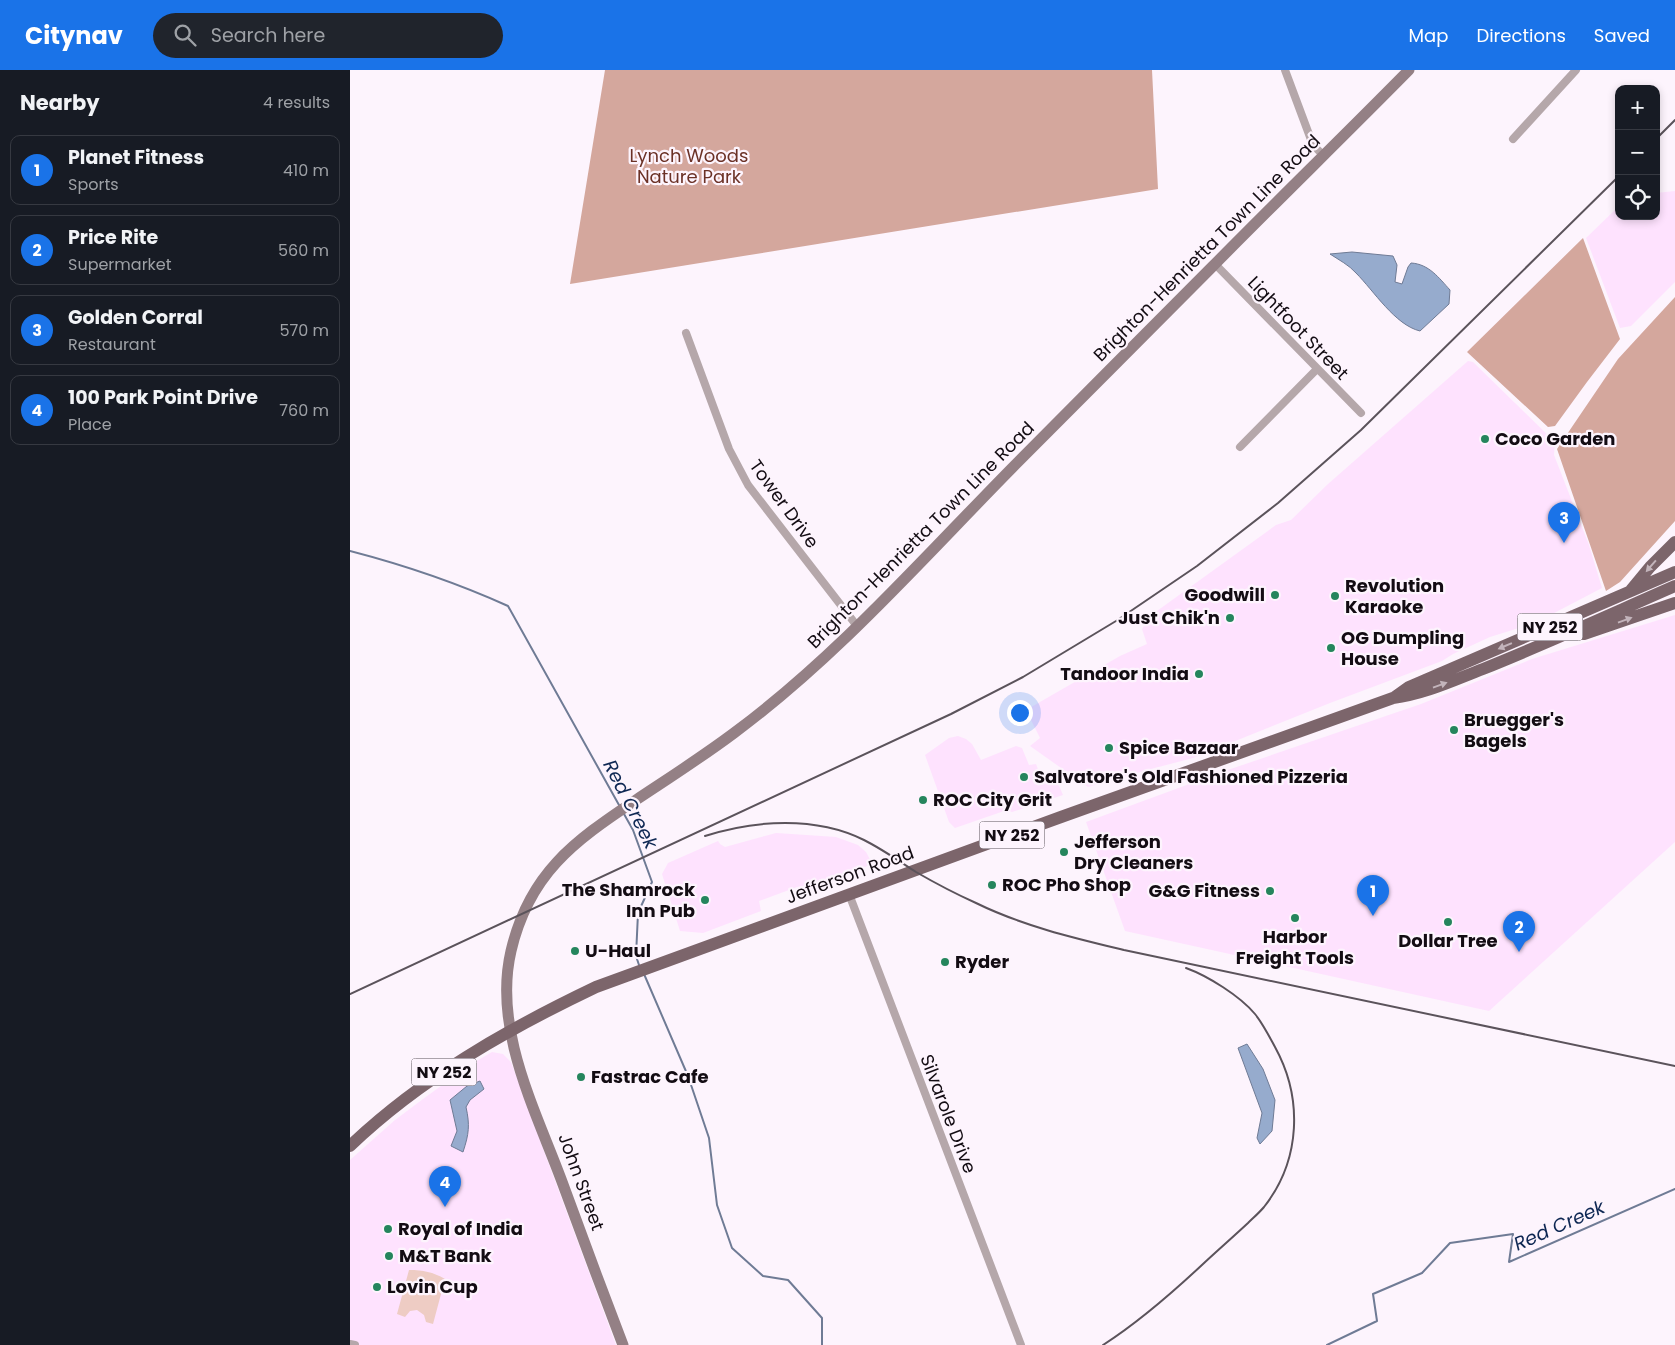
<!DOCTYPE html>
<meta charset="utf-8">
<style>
body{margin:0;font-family:Poppins,sans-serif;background:#20242c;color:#f1f3f6}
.controls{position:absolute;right:15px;top:15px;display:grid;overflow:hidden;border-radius:10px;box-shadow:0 2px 8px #0003}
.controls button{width:45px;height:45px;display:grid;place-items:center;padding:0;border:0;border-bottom:1px solid #363941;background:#171b24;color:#f1f3f6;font:25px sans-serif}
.you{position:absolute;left:669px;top:642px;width:18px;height:18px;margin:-12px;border:4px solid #fff;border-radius:50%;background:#1a73e8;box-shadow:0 0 0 8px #1a73e833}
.badge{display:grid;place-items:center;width:32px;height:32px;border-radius:50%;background:#1a73e8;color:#fff;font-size:16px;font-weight:700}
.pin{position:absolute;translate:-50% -41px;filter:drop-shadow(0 1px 2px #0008)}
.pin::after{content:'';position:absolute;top:26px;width:18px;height:15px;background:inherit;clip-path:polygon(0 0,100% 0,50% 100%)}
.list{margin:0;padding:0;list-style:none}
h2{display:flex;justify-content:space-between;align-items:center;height:65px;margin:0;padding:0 20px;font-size:21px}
h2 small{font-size:16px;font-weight:400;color:#9ea1a6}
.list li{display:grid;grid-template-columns:32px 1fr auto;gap:15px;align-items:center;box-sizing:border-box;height:70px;margin:0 10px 10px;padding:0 10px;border:1px solid #363941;border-radius:10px}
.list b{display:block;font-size:19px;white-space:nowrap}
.list p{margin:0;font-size:16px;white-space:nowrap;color:#9ea1a6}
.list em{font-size:16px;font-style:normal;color:#9ea1a6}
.icon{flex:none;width:28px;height:28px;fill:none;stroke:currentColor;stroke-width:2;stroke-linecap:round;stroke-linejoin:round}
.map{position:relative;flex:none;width:1325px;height:1275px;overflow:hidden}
header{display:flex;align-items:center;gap:30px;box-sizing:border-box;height:70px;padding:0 25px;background:#1a73e8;color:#fff}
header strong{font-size:24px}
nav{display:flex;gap:28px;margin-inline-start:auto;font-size:18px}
.search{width:350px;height:45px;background:#20242c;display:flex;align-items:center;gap:12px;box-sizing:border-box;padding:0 18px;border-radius:28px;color:#9ea1a6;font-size:19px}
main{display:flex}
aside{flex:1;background:#171b24}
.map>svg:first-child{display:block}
.built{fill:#fee2fe}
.green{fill:#eeccc4}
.forest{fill:#d4a79d}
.water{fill:#96abcd;stroke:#6f7b95}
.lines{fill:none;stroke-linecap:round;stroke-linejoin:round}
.stream{stroke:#6f7b95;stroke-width:2}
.street{stroke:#b5a7aa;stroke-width:8}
.secondary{stroke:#948085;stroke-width:11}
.primary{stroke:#7c656b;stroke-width:12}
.rail{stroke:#5b535b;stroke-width:2}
.oneway{fill:#c3b4bb}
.poi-dot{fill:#25855d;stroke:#fdf4fd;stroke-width:2}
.labels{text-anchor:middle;stroke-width:4.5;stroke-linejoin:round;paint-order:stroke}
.shield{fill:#fdf4fd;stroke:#595259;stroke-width:1}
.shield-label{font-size:16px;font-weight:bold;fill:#130c13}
.park-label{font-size:18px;fill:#6b3126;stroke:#fdf4fd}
.street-label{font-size:18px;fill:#130c13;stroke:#fdf4fd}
.poi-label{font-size:18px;font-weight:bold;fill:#130c13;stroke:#fdf4fd;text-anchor:start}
.water-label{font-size:19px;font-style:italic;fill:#0e2753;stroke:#fdf4fd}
</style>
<header>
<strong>Citynav</strong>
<div class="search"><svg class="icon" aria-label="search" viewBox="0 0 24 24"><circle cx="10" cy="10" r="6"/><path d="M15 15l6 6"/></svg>Search here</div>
<nav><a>Map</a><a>Directions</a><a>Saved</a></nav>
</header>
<main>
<aside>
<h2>Nearby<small>4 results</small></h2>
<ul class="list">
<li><span class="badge">1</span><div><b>Planet Fitness</b><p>Sports</p></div><em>410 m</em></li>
<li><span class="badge">2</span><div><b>Price Rite</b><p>Supermarket</p></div><em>560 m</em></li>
<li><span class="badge">3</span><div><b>Golden Corral</b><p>Restaurant</p></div><em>570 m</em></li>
<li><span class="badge">4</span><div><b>100 Park Point Drive</b><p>Place</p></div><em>760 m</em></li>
</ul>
</aside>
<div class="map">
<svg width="1325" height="1275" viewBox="0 0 1325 1275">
<rect width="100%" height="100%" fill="#fdf4fd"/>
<path class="built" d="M1325,121V212L1281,256L1270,258L1236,168L1269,136V146H1306V123Z
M1118,291L1123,292L1205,372L1204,385L1239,475L1252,518L1185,553L1140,567L1103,584L1092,591L980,633L843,688L801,699L738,717L680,676L690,668L676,640L770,586L797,574L792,559L800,546L926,455L941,450L978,414Z
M1325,545V772L1139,941L775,861L736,752L872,702L1071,634L1182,589Z
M608,666L616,669L622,674L631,690L666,676L672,678L679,695L686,694L692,710L705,706L713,725L662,742L657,740L605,758L599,752L575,685L599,668Z
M426,763L486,767L508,775L516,782L522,793L520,795L468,814L447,817L409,831L411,841L353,863L330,861L312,804L318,793L368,771L370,774L375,777Z
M142,982L153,984L161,992L266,1275H0V1090L45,1050L73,1029L120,995Z"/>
<path class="green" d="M59,1200C73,1200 83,1202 95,1209L83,1254L76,1252L74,1245L67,1240L60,1241L55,1247L47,1244Z"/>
<path class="forest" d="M255,0H802L808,119L220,214Z
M1233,168L1270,269L1237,312L1205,356L1198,357L1117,282Z
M1325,227V451L1270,512L1256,521L1207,379L1268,289Z"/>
<path class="water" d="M1002,182L1043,186L1047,195L1045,212L1052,214L1058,197L1061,193C1079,194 1089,208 1100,220L1099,234L1070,261C1045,255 1024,221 1006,203C999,195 989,190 980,184Z
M897,974L913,999L925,1030L922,1061L910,1074L907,1068L912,1043L888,978Z
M130,1011L134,1019L120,1030L116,1037C120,1055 119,1064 113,1082L101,1076L107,1061L100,1030L117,1016Z"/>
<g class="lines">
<path class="stream" d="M0,481C54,495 107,513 158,536L269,735
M274,744L283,760L302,812L288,843L286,886L289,895
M294,904L338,1006L359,1068L367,1135L382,1178L413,1206L438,1210L472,1248V1275
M977,1275L1027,1251L1023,1224L1072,1203L1100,1173L1163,1164L1159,1192L1325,1119"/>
<path class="street" d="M935,0L963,75L974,86
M1163,69L1226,0
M865,194L1011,343
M336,263L379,379L398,415L507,556
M890,377L967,299
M499,824L671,1275
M0,1274L5,1275"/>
<path class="secondary" d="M273,1275C252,1220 231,1164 211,1109C184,1037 143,958 161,881C179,804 223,772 286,730C319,708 352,687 384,663C488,586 574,487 665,395C731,329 796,263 862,197C927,131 994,66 1059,0"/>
<path class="primary" d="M1281,520L1300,497L1325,472
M1234,564L1325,533
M1045,627L1059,617L1325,502
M0,1076C71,1008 158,959 246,917L711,747L1043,628C1075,624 1104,610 1133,599C1198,573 1261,544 1325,516"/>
<path class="rail" d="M1306,69L1325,50
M355,766C405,750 466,746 514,770C532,779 549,791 566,802C585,813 606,824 626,833C673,856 724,868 774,880L1325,996
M0,924L601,644L673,607L766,551L847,496L928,433L1011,360L1269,106
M753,1275C789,1252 822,1223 853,1194C868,1180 883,1167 898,1153C903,1148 909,1143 914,1137C951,1090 953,1028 925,977C919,966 913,954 905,944C890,926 858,906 836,898"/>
</g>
<defs><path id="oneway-solid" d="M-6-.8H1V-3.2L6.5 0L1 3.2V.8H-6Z" transform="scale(1.25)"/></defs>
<g class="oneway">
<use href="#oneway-solid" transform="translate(1301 496) rotate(131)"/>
<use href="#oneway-solid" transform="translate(1275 550) rotate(-20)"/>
<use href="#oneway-solid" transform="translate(1155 576) rotate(157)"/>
<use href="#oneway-solid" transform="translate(1090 615) rotate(-20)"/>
</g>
<g class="poi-dot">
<circle cx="1135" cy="369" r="5"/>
<circle cx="925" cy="525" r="5"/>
<circle cx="985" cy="526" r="5"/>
<circle cx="880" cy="548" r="5"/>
<circle cx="981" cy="578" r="5"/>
<circle cx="849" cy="604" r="5"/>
<circle cx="1104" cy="660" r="5"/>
<circle cx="759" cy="678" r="5"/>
<circle cx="674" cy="707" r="5"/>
<circle cx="573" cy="730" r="5"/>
<circle cx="714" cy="782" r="5"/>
<circle cx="642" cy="815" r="5"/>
<circle cx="920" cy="821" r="5"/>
<circle cx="355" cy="830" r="5"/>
<circle cx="945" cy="848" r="5"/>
<circle cx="1098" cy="852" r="5"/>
<circle cx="225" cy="881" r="5"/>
<circle cx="595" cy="892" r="5"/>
<circle cx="231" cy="1007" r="5"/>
<circle cx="38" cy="1159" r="5"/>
<circle cx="39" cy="1186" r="5"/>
<circle cx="27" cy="1217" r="5"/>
</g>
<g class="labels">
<g class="shield">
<rect x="1167.5" y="543.5" width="65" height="27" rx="4"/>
<rect x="629.5" y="751.5" width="65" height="27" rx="4"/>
<rect x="61.5" y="988.5" width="65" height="27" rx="4"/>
</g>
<g class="shield-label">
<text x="1200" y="563">NY 252</text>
<text x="662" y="771">NY 252</text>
<text x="94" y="1008">NY 252</text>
</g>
<g class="park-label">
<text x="339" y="92">Lynch Woods<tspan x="339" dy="21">Nature Park</tspan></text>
</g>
<g class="street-label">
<text transform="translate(857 178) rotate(-45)" y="6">Brighton-Henrietta Town Line Road</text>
<text transform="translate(948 258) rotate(46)" y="6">Lightfoot Street</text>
<text transform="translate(434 434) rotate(54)" y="6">Tower Drive</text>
<text transform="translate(571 465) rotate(-45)" y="6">Brighton-Henrietta Town Line Road</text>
<text transform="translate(500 805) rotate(-20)" y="6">Jefferson Road</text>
<text transform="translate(598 1044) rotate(69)" y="6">Silvarole Drive</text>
<text transform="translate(231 1112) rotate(70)" y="6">John Street</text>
</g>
<g class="poi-label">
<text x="1145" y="375">Coco Garden</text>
<text x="995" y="522">Revolution<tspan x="995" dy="21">Karaoke</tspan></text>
<text x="915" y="531" text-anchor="end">Goodwill</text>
<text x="870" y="554" text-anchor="end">Just Chik'n</text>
<text x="991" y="574">OG Dumpling<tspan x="991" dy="21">House</tspan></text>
<text x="839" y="610" text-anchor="end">Tandoor India</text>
<text x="1114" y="656">Bruegger's<tspan x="1114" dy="21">Bagels</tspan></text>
<text x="769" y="684">Spice Bazaar</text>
<text x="684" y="713">Salvatore's Old Fashioned Pizzeria</text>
<text x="583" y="736">ROC City Grit</text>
<text x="724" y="778">Jefferson<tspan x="724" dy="21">Dry Cleaners</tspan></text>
<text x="652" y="821">ROC Pho Shop</text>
<text x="345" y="826" text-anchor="end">The Shamrock<tspan x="345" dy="21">Inn Pub</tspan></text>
<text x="910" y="827" text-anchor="end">G&amp;G Fitness</text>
<text x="945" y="873" text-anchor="middle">Harbor<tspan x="945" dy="21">Freight Tools</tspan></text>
<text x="1098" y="877" text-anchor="middle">Dollar Tree</text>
<text x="235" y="887">U-Haul</text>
<text x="605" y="898">Ryder</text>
<text x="241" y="1013">Fastrac Cafe</text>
<text x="48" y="1165">Royal of India</text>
<text x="49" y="1192">M&amp;T Bank</text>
<text x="37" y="1223">Lovin Cup</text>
</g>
<g class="water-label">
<text transform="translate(281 734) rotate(63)" y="7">Red Creek</text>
<text transform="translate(1209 1155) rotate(-24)" y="7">Red Creek</text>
</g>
</g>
</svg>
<div class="controls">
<button>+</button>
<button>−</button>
<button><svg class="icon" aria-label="locate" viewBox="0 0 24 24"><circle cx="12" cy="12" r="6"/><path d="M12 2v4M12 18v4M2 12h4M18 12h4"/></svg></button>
</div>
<div class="you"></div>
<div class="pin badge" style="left:1023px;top:846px">1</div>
<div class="pin badge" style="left:1169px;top:882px">2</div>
<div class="pin badge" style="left:1214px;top:473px">3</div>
<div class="pin badge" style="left:95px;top:1137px">4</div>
</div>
</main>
